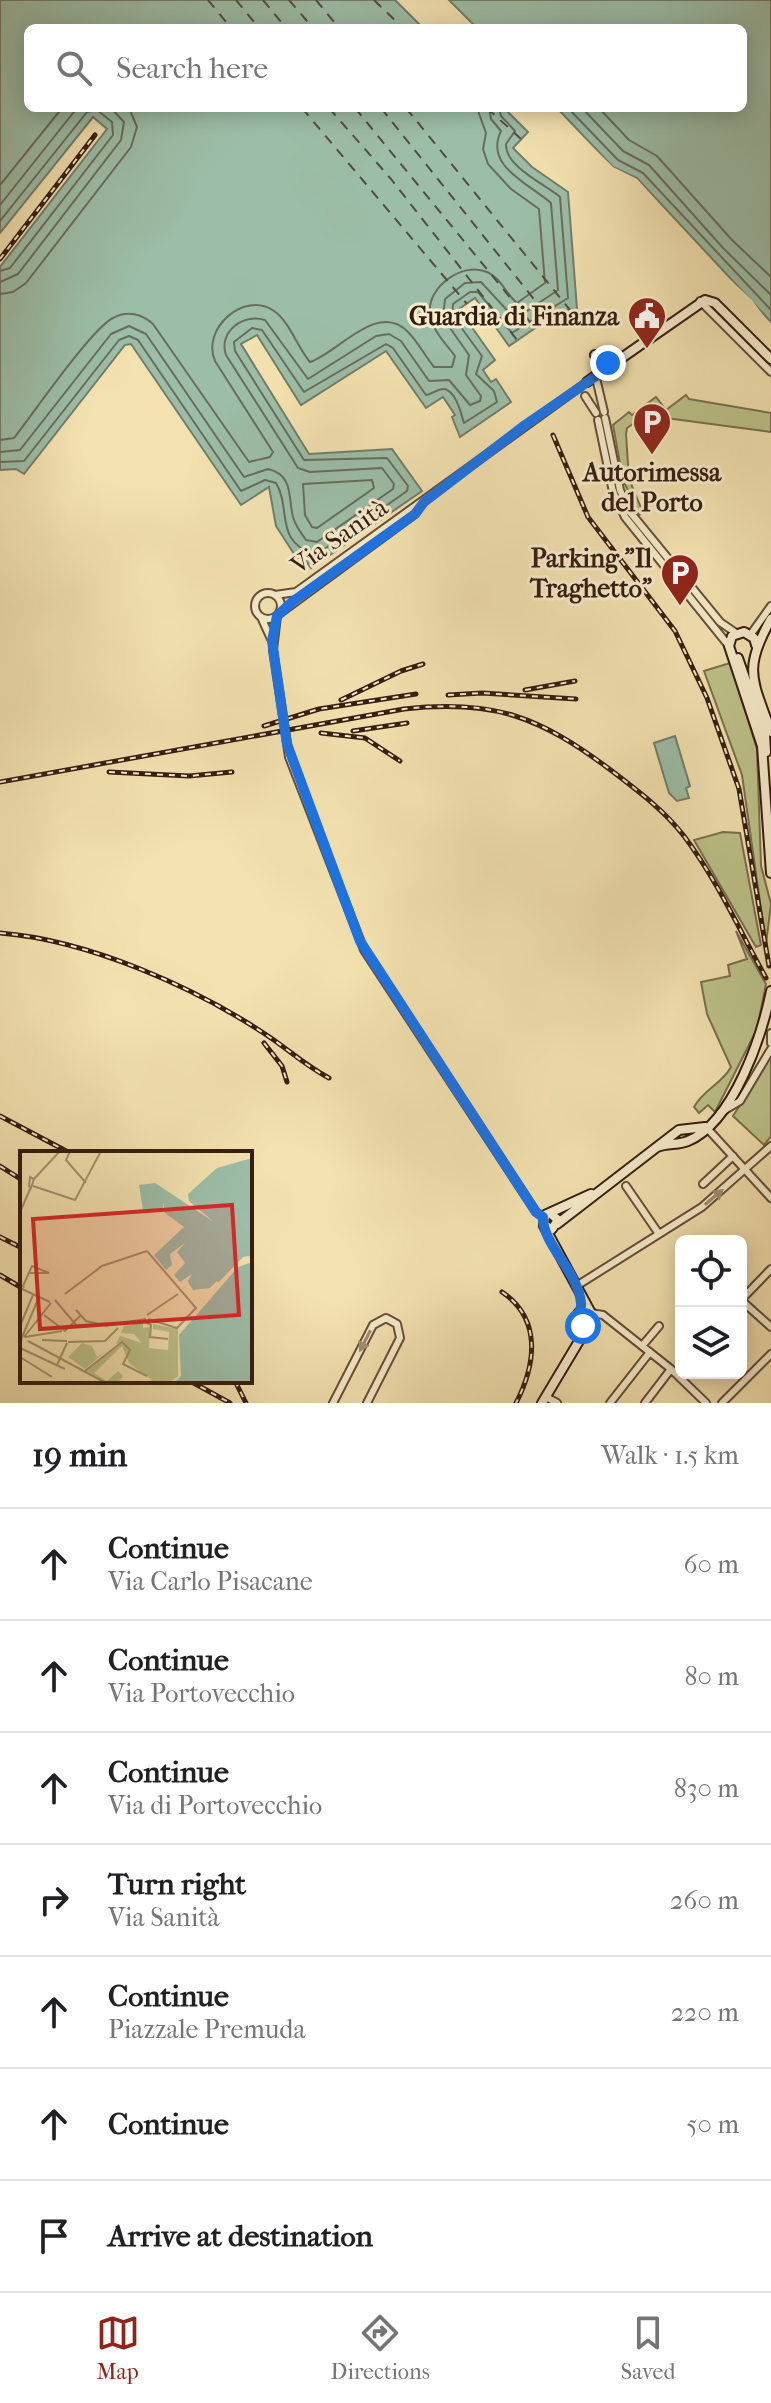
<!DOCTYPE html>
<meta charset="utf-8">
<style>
body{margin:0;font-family:"IM FELL French Canon",serif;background:#f6f6f6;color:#202124}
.controls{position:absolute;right:24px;bottom:24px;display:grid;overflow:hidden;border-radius:12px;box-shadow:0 4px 20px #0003}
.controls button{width:72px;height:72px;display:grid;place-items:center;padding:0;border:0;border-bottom:2px solid #e0e0e0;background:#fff;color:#202124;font:40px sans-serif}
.stop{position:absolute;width:24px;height:24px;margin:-18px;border:6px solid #1a73e8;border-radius:50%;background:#fff}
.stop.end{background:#1a73e8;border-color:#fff;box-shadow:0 2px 8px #0008}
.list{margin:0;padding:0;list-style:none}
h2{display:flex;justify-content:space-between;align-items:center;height:104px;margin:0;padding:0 32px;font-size:34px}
h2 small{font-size:26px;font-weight:400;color:#757577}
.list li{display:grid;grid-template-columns:52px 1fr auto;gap:24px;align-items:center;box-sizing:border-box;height:112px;padding:0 32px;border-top:2px solid #e0e0e0}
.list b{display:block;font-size:30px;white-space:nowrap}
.list p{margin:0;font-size:26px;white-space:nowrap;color:#757577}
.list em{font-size:26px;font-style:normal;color:#757577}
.icon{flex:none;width:44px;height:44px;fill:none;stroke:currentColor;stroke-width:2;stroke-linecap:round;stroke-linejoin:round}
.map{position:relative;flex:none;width:771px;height:1403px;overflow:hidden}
.search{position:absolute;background:#fff;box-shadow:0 4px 20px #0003;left:24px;right:24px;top:24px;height:88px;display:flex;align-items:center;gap:20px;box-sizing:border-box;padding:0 28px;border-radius:12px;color:#757577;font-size:30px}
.sheet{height:888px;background:#fff}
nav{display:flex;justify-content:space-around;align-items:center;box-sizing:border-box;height:112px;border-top:2px solid #e0e0e0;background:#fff;font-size:22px;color:#757577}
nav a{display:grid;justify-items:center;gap:4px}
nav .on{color:#8f2418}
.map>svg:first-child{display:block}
.green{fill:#bdc38a;stroke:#78704c;stroke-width:2}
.water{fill:#9cbea8;stroke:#727d6b;stroke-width:2}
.pier{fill:#f3e2b0}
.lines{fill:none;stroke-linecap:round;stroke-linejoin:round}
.shore{stroke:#686d5c;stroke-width:2}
.ferry{stroke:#534d3d;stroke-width:2;stroke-dasharray:10 8;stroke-linecap:butt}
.street-casing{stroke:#644e37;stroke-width:10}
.secondary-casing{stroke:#341c0f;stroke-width:12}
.street{stroke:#f7eccc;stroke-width:6}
.secondary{stroke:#f7eccc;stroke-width:8}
.rail-casing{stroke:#341c0f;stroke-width:5}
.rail{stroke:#f7eccc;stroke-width:2;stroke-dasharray:6;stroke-linecap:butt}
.street-bridge-casing{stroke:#644e37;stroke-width:10;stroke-linecap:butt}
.street-bridge{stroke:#f7eccc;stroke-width:6}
.oneway{fill:#9f8e77}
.route{stroke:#1a73e8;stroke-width:10}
.labels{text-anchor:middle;stroke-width:6;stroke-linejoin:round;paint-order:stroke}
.poi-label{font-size:26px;font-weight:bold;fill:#341c0f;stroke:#f7eccc;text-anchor:end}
.street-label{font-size:26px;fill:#341c0f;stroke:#f7eccc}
.inset-river{fill:none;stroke:#9cbea8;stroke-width:4}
.inset-road{fill:none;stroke:#a79370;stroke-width:2}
.view{fill:#d62828;fill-opacity:0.15;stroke:#d62828;stroke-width:4}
.inset-edge{fill:none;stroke:#341c0f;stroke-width:4}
</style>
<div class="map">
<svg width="771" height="1403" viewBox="0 0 771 1403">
<rect width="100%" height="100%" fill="#f3e2b0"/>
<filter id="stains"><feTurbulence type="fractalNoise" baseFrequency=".0025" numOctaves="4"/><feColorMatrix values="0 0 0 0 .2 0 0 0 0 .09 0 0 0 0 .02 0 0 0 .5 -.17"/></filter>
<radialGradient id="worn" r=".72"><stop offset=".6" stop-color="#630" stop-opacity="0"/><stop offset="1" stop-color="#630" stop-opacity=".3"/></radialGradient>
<path class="green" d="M686,395L689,399L771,413V432L666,418L655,404L647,410L644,406L656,397L666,410Z
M639,410L644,416L627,428L626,434L629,479L641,508L655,501L639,515L623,480L613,425L629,412L632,415Z
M730,663L757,749L761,866L771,904L766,944L742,775L704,671Z
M723,832L740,833L761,945L756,947L694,840Z
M736,931L766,984L757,1029L715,1112L708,1105L699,1113L694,1107C704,1089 722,1084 731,1067L707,1014L701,982L730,976L728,965L747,959Z
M771,1056V1136L764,1145L733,1116Z"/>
<path class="water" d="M0,0H395L423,28H28V108H504L528,132L513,148L532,167L568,192L577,309L560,311L509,346L475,298L459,309L495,360L483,370L491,382L496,379L511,402L460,437L452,417L455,415L443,397L426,408L386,351L301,405L257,335L241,344L309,454L392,449L422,491L311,568L301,554L298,560L276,526L269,487L241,505L131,344L125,345L24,474L16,469L0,470V267L107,129L93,117L0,233Z
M449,0H771V322L637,178L613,167L557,108H743V28H477Z
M675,736L690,786L686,788L689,798L677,801L669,793L654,743Z"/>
<path class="pier" d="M553,108L613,167L637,179L710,261L752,300L771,326L707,263L634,181L611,170Z"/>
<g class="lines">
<path class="shore" d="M568,108L618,160L643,173L771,310
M582,108L623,151L649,165L723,248L771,295
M599,108L629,140L657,156L732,240L771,277
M0,185L62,108
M0,205L77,108
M0,221L87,112L97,110L112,122L113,135L10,268L0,271
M0,282L18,274L121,140L124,122L111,108
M0,294L13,292L26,283L131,147L137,127L129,108
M0,440L14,438C32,415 92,328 113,318C127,310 142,314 153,324L249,462L270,457L273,452L215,361C201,329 244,290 274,311C290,322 297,347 310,362C338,353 378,300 408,332C418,342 425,356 434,367H452L455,356C446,344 431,329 430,313C427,287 463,261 487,272C501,278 506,294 517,303L545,283L539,209L511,189L488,164L483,149L486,133L477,108
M0,452L20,450L111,334L129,326L146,334L244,477L268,469C294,475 288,498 293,517C295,525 301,533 306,540L317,542L393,489L394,484L382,468L310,472L298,468L226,355C218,332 243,313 265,320L308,379L376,336L389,334L401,341L429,381L449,380L470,405L480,401L481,396L466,375L469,355L443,318L445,299L465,283L481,282L515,319L558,290L551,203C528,183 484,166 501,131L491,119L489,108
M0,462L24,461L119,340L129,336L138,340L241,491L265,480L276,483C292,510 273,541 316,555L407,491L408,486L387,458L304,460L235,351L234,342L252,328L262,330L304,392L386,344L393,348L426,395C432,394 439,388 445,389C457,393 461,414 464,423L497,402L494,391L476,374L482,356L452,315L453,304L470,292H478L512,333L568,298L560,197C545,184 505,167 506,144L515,131L501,116L499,108
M372,480L374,488L317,528L312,527L305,515L303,484Z"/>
<path class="ferry" d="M208,0L231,28
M236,0L259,28
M263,0L286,28
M289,0L313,28
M316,0L339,28
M374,0L403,28
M302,108L467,304
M329,108L391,179L517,340
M355,108L535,328
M381,108L549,318
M406,108L570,310
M487,108L521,139"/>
<defs>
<path id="street" d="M700,301L771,372
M596,378L604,412
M585,396L596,413
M605,418L620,490L630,512L720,622L736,633
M598,420L613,492L625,517L729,646
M255 606a13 13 0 1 1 26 0a13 13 0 1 1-26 0Z
M275,595L296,592L587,382
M279,614L415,514L422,504
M261,617L271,639
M751,634L771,606
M273,650L277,616
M289,757L364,950L536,1212L543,1217
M291,759L301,786
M771,1033V1043
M720,1113L740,1101L771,1049
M706,1127L771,1198
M703,1184L733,1156
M626,1186L659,1234
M578,1285L702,1207L771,1146
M741,1300L771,1269
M741,1300L771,1327
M591,1313L603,1315L671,1369L706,1403
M642,1346L659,1326
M546,1397L557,1403
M333,1403L373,1325L386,1318L397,1324L400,1338L367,1403
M610,1403L650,1352
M645,1403L671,1369
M722,1403L771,1354"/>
<path id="secondary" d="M595,355L615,363
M587,382L705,300L715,303L771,359
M771,619C742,670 753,680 771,732
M756,645L754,638L744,632L732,636L729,646L762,746L771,873
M738,658L765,735L766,752
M657,1147C667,1143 679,1145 688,1141C734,1122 762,1035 771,991
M550,1213L558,1220L552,1229L544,1225L545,1215L591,1194
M557,1224L679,1130L705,1127
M544,1226L591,1313
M577 1318a8 8 0 1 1 16 0a8 8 0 1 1-16 0Z
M542,1403L588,1326"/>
</defs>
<use href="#street" class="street-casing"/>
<use href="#secondary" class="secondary-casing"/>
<use href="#street" class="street"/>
<use href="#secondary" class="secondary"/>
<defs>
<path id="rail" d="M0,259L95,135
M553,435L588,517L675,631L707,698L739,789L769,966
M525,690L575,681
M448,695L482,693L576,699
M341,700L401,671L423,664
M264,726L319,709L416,694
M353,731L407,723
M321,733L365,738L400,761
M109,772L189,776L232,772
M0,782L404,709C495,699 540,717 612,771C638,791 664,810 684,836C717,880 740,931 766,978
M0,933C88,940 195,987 268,1036C289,1050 306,1066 329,1078
M264,1043L282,1066L287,1082
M0,1116L70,1153
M0,1166L22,1180
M0,1237L22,1248
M0,1275L22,1288
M502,1292C542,1319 536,1364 516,1403
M190,1381L230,1403
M235,1381L246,1403"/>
</defs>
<use href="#rail" class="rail-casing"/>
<use href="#rail" class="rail"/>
<defs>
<path id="street-bridge" d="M273,650L289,757"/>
</defs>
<use href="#street-bridge" class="street-bridge-casing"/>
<use href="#street-bridge" class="street-bridge"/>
</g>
<defs><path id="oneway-solid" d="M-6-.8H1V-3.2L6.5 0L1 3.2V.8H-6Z" transform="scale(2)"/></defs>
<g class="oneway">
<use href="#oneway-solid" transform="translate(714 1197) rotate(-40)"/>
<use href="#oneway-solid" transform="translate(365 1341) rotate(117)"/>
</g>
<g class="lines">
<path class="route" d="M583,1326L577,1320C578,1313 582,1310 581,1303C578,1271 542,1244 543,1217L536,1212L360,941L287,744L272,641L277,616L292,602L415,514L424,502L525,425L615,363H608"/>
</g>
<defs>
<symbol id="civic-pin" viewBox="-11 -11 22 30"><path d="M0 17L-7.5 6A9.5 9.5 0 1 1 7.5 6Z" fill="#8f2418" stroke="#f7eccc"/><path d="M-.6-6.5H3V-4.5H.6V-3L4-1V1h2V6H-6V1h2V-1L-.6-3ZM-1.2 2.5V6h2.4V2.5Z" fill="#fff"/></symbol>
<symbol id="parking-pin" viewBox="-11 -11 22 30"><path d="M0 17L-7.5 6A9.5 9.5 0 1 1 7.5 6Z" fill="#8f2418" stroke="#f7eccc"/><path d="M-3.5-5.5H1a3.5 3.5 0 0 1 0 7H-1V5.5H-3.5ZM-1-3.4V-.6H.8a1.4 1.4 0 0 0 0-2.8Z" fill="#fff"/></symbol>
</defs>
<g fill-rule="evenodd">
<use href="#civic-pin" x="625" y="294" width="44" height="60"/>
<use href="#parking-pin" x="630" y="400" width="44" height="60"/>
<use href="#parking-pin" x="658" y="551" width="44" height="60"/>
</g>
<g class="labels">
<g class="poi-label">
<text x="619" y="325">Guardia di Finanza</text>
<text x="652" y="481" text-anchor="middle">Autorimessa<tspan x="652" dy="30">del Porto</tspan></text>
<text x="652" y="567">Parking "Il<tspan x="652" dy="30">Traghetto"</tspan></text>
</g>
<g class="street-label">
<text transform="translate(339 536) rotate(-35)" y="9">Via Sanità</text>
</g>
</g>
<g transform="translate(20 1151)">
<rect width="232" height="232" fill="#f3e2b0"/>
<path d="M123,171V177L130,176L129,197L148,199L149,181L133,178V173L158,178V225L149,232H123L132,229L109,212L102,195L74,222L87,230L98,220L103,225L99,230L87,232L66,219L104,191L96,193L100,185L122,192L114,183L101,182L104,175ZM62,192L72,195L77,206L85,201L65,218L48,206Z" fill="#bdc38a"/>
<path d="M232,7V105L220,106L190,137L173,139L168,130L172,123L160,131L154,124L165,112L157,101L165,92L150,103L152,114L146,119L134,104L164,76L145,62L143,51V57L123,59L119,34L135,32L194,71L169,50L168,43L197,17ZM232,111V232H154L161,225L159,184L218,116Z" fill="#9cbea8"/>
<path class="inset-river" d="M173,124L232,67M197,130L232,94M169,131L232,72M170,134L232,77M172,135L232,82M173,138L232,87"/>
<path class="inset-road" d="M50,0L46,9L66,32M10,26L14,28L11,37L9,35ZM14,28L40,0M13,35L55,49L81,0M0,61L11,36M127,100L176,157L157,177L128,168M0,137L30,151M4,137L3,135L12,115L29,122H9M45,143L82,115L127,100M35,149L57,175H71M56,159L66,170L88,175M24,164L45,180L61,164M127,164L158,143M123,170L131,174L130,186L148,188M87,174L126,168M0,175L13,144M4,186L31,152M5,186L42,180M22,189L47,190M8,190L86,232M0,191L19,146M48,191L85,190L98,177M0,197L45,218M0,206L32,226M37,214L47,192M65,220L102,191L110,199L103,213L127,225"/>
<path class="view" d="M212,54L219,164L20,178L13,68Z"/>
<rect width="232" height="232" class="inset-edge"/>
</g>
<rect width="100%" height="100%" filter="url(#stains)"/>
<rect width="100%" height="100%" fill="url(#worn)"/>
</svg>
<div class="controls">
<button><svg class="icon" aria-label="locate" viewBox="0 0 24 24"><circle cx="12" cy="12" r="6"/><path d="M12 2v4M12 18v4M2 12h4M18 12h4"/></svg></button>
<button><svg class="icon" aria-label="layers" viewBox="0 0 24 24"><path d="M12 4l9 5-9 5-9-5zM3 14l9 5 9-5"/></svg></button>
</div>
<div class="stop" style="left:583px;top:1326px"></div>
<div class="stop end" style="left:608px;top:363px"></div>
<div class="search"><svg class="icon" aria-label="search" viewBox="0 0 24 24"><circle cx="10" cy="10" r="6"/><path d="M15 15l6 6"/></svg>Search here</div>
</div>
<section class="sheet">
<h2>19 min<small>Walk · 1.5 km</small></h2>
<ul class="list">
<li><svg class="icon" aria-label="ahead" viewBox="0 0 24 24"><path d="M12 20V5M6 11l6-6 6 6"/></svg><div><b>Continue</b><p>Via Carlo Pisacane</p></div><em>60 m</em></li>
<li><svg class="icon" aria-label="ahead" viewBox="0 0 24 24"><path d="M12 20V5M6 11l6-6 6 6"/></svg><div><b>Continue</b><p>Via Portovecchio</p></div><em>80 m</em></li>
<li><svg class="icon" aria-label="ahead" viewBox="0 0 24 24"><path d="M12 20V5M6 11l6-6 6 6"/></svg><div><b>Continue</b><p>Via di Portovecchio</p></div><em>830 m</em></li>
<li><svg class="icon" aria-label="right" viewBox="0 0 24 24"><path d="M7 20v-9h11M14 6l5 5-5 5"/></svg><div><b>Turn right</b><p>Via Sanità</p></div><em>260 m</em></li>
<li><svg class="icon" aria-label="ahead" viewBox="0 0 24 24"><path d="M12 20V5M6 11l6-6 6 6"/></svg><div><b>Continue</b><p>Piazzale Premuda</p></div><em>220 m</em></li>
<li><svg class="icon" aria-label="ahead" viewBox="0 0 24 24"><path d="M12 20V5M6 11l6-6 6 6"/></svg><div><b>Continue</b></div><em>50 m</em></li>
<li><svg class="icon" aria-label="arrive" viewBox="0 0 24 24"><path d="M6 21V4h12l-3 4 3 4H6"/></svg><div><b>Arrive at destination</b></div></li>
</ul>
</section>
<nav>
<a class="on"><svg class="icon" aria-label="map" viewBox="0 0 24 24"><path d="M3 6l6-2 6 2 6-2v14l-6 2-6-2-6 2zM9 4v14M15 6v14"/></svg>Map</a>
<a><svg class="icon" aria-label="directions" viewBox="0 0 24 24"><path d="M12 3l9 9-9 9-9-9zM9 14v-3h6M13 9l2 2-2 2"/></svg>Directions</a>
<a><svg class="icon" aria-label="saved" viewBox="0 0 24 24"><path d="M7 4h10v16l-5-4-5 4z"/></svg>Saved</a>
</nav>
